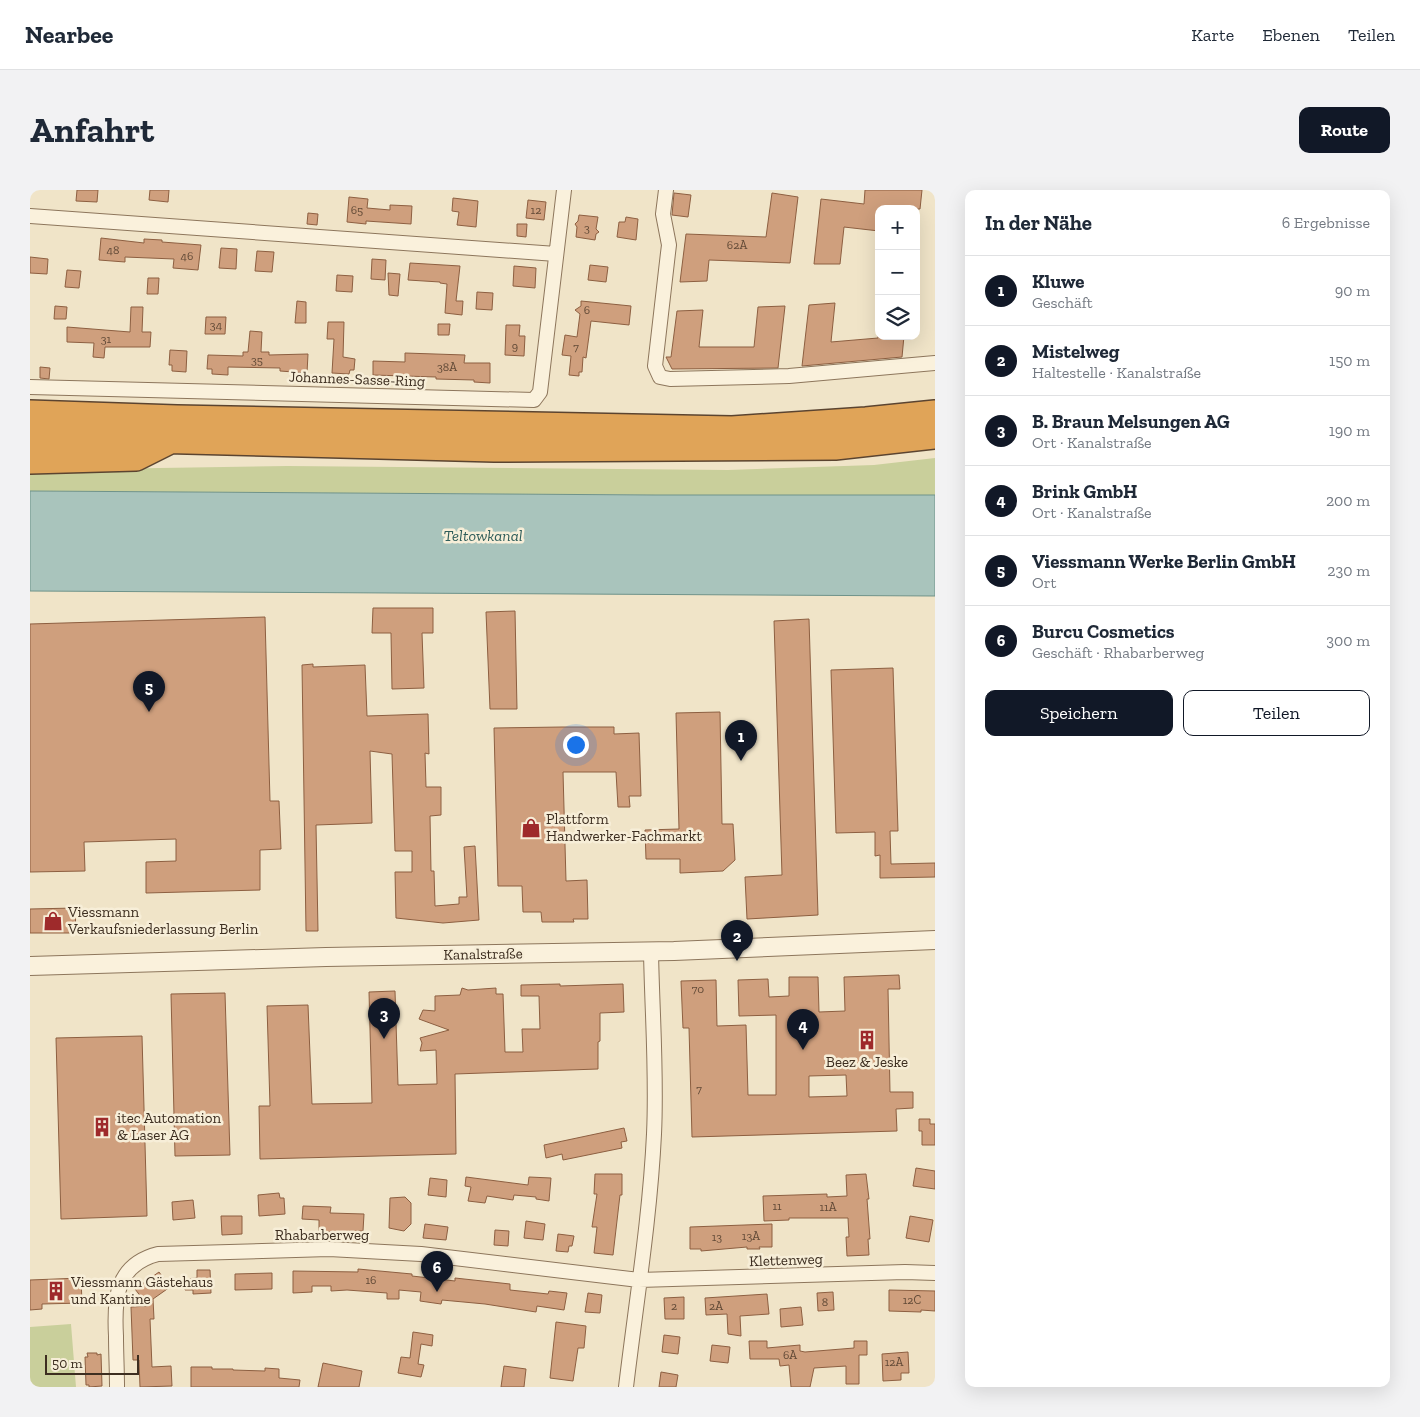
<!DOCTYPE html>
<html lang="de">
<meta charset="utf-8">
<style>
body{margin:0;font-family:"Zilla Slab",serif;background:#f2f2f3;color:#1f2937}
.controls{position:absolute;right:15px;top:15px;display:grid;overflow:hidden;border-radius:10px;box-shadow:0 5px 20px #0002}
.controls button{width:45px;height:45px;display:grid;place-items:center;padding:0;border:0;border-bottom:1px solid #e0e1e3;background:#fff;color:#1f2937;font:25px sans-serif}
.scale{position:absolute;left:15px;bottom:12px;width:94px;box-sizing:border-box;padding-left:5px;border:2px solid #3d2e20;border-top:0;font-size:14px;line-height:18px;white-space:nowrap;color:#3d2e20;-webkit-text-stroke:4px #f7eed8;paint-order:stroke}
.you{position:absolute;left:545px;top:554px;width:18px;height:18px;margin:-12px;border:4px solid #fff;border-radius:50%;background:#1a73e8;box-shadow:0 0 0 8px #1a73e833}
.badge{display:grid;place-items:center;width:32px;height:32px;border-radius:50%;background:#111827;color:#fff;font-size:16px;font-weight:700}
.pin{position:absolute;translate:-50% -41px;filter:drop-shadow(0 1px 2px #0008)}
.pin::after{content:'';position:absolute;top:26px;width:18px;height:15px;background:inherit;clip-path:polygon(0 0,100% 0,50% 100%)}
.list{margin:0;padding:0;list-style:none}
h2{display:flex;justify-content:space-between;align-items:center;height:65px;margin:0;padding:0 20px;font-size:21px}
h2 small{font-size:16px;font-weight:400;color:#747a83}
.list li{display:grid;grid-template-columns:32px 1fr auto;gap:15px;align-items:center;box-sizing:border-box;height:70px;padding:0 20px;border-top:1px solid #e0e1e3}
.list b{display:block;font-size:19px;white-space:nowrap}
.list p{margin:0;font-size:16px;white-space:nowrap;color:#747a83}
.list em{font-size:16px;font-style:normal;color:#747a83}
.actions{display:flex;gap:10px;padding:15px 20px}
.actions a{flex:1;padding:11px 0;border:1px solid #111827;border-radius:10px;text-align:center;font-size:18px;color:#111827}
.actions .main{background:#111827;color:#fff}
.icon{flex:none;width:28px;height:28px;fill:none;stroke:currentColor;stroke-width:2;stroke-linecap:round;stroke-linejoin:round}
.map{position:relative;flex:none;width:905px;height:1197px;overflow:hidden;border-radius:10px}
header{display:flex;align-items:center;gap:30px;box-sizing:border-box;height:70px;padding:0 25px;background:#fff;border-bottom:1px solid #e0e1e3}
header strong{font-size:24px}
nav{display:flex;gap:28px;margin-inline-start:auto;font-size:18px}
.intro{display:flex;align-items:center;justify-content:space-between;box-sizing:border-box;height:120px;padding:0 30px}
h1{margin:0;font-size:35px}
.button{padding:12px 22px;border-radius:10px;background:#111827;color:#fff;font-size:18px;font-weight:700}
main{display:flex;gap:30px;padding:0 30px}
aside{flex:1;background:#fff;border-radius:10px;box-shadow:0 5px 20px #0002}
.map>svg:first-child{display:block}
.green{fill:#c9cf9b}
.water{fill:#a9c4bc;stroke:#6f938a}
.building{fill:#cf9f7d;stroke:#8d5f41;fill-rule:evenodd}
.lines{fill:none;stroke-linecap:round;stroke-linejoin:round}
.minor-casing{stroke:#8d765c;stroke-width:16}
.tertiary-casing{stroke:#8d765c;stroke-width:20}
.motorway-casing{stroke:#5b4430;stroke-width:28}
.minor{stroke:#faf1dc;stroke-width:14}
.tertiary{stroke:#faf1dc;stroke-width:18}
.motorway{stroke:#e0a458;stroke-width:25}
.labels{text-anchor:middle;stroke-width:5;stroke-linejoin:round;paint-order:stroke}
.number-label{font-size:12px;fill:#624a37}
.street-label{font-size:15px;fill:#3d2e20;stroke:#f7eed8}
.poi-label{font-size:15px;fill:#3d2e20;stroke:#f7eed8;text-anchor:start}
.water-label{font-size:16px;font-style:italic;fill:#2f5d5a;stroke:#f7eed8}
</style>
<header>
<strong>Nearbee</strong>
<nav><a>Karte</a><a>Ebenen</a><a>Teilen</a></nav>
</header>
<div class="intro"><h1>Anfahrt</h1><a class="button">Route</a></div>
<main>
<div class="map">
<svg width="905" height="1197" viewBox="0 0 905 1197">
<rect width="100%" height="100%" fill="#f0e4c8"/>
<path class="green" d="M905,268V305H625L0,301V280L257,276L698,280L844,275Z
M41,1134L46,1197H0V1137Z"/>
<path class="water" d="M0,301L625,305H905V406L0,401Z"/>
<path class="building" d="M47,0H68L67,12L46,11Z
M120,0H139L138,12L119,10Z
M835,0H892L890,19H849V41L814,37L810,74H784L791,9L834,14Z
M644,3L661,5L658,27L642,25Z
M742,3L768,7L760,73L679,70L677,91L650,92L656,44L736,47Z
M319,7L338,9L337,18L360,20V15L382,16L381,34L336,31V34L317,32Z
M423,8L448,11L446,37L427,35L429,22L422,21Z
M498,10L516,12L514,30L496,28Z
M278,23L288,24L287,35L277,34Z
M549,25L568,27L566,39L569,42L566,44L565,50L546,47L547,37L545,34L548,31Z
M596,27L608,29L606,50L587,47L589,32H595Z
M487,34H497L496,47L487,46Z
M71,48L114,53V49L132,50V52L171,55L168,80L143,78L144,69L95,67V72L69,70Z
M191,58L207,59L206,79L189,78Z
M227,61L244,62L242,82L225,81Z
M0,67L18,69L17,84L0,83Z
M342,69L356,70L355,90L341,89Z
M380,73L430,76L426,111H433L432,125L415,123L417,94L410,93V92L378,90Z
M560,75L578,77L576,92L558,90Z
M484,76L506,78L505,98L483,96Z
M37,80L51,81L49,98L35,97Z
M358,83L370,84L368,106L359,105Z
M307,85L323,86L322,102L306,101Z
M118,88H129L128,104H117Z
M447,102L463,103L462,120L446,119Z
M267,111L276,112V133H265Z
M551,111L601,116L599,135L561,131L556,168L553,167L552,182H549V186L539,185L541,166L532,165L535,145L547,147L550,124L545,120L551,116Z
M805,113L801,152L848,148V146H874L872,167L772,176L779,115Z
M25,116L37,117L36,129H24Z
M755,116L748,178L642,179L636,167H641L647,121L673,120L669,157H724L728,117Z
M101,117H113L112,142H121L120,157H75L74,168L63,167L64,153L37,152V137L100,142Z
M176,127H196L195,144H175Z
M298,132H314L313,167L325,169L324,180H320L319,184L302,183L304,149H297Z
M408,134H420L419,145H408Z
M476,135H490L489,146H495L494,166L475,165Z
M220,141L232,142L231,162H239V165L278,164L277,183L250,181V178L198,177V185L182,184V179H177L178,165L213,166V162H218Z
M140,160L157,161L156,182L142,181V175H139Z
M375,163L435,165L434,173H460V193L444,192V190L406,189V187L343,185V171L375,172Z
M10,177L20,178L19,189L10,188Z
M343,418H403V443H392L394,498L362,499L361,443H342Z
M485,421L487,519H460L456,422Z
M235,427L240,611H249L251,659L230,660V700L116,703V672L146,671V649L54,652L55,681L0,682V434Z
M779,429L788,725L717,729L715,687L752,685L744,431Z
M283,474V477L335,475L337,526L398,524L399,564L395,563L396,597H411V625L400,626L401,681H404L405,716L429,714V707H437L434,657L445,656L449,730L413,733L366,728L365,682H382V661H365L362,564L340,561L342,633L286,635L288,741H276L272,475Z
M863,478L868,641H860L861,674L905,673V687L850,688V665L845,666V642L806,643L801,480Z
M690,522L692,634H703L705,670L693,681L650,683V669H616L615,640L649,639L646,523Z
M532,537H584V544L609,543L611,606H599L600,617H588L586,582H533L536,691L557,690L558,729H543L544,732H512L511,722H493L492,696H468L464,538Z
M45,718L46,743H0V719Z
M869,785L870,799H858L860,902H883V918L866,919L867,941L662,947L659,838H653L651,791L686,790L687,836L716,835L718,905H746V825L709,826L708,790L738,789L739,807L759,806V787H788L789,822L815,821L814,787ZM816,885L817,906L779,907V886Z
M530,794V796L593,794L594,822L570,823V851L568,852V879L425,884L426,964L230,969L229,916H240L237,816L278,815L282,914L342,913L339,802L365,801L368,895L407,894L406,860L390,861L392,853L390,848L419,840L389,829L393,820L405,821V806L430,805L432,798L438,800L466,798V804H473L475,862H493L492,839H510L509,806H491V795Z
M195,803L200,965L145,966L141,804Z
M112,846L117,1026L31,1029L26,848Z
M889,929H900V934H905V955H892V941H889Z
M594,938L597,951L591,952L592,958L533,970L532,964L516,968L514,955Z
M886,978L905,981V999L883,996Z
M565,984H592V1005H590L583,1065L564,1063L567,1037H562L567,1004H564Z
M836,984L839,1009H837L840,1049H838L839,1065L817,1066L816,1047H819L818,1028H759V1030L734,1031L733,1006L797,1004V1007L817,1006L816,985Z
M436,987L498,995L499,987L521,988L519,1011L506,1009V1007L484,1005L483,1010L457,1006L455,1013L438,1011L441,997L435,996Z
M400,988L417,990L416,1007L398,1005Z
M249,1003L250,1008H254L255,1024L229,1026L228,1005Z
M375,1007L381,1013V1034L374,1041L359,1038L360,1008Z
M163,1010L165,1028L143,1030L142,1012Z
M273,1016L301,1017L300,1023L334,1024L333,1041L289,1042V1030L272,1029Z
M191,1026H212V1044L192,1045Z
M880,1026L903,1030L899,1052L876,1048Z
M496,1031L515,1034L513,1050L494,1048Z
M395,1034L418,1037L416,1050L393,1048Z
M742,1034V1057H729L730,1059H717V1057L671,1061V1059H660V1037Z
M465,1040L479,1041L478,1056L464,1055Z
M528,1044L544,1046L542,1056H539L538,1062L526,1061Z
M328,1079L382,1084V1086L425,1091V1088L480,1094V1100L518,1104L519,1101L537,1103L534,1120L507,1116L506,1122L455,1114L412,1110L411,1114L390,1111L391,1102L369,1100V1109H357V1103L317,1100L301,1101V1096H282V1102L263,1103V1081L328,1082Z
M167,1080H180L181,1103L163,1104V1100H155V1089L167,1088Z
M129,1082L140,1097L123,1109L124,1129H120L122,1177L141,1176L142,1196L110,1197L109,1170H103L101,1117L118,1116L105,1099Z
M242,1083V1099L205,1100V1084Z
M51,1088L52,1113L12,1114V1119L0,1120V1090Z
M859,1100L905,1101V1121L891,1120V1122L859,1121Z
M803,1102L804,1120L788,1121L787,1103Z
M558,1103L572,1105L570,1123L555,1122Z
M737,1104L739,1124L710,1126L711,1146L698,1144L697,1124L676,1125L675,1108Z
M654,1107V1129H635L634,1108Z
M771,1117L773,1135L751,1137L750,1119Z
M526,1132L556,1136L554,1158H548L543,1191L520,1188Z
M383,1142L403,1145L402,1156L391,1154L388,1174L394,1175L391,1187L368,1183L371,1167L380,1168Z
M634,1145L650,1147L648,1164L632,1162Z
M719,1151H737V1158L770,1155V1161L775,1162L824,1158V1151H837V1165H829V1194H816V1176L784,1178L780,1197H761L759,1175L750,1176L749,1169H720Z
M682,1155L700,1157L698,1173L680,1171Z
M878,1162L879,1183H871V1190L853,1191L852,1164Z
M57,1163H67V1165L71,1164L72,1196L59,1197V1195H56L55,1167H58Z
M293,1173L332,1181L329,1197H288Z
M474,1176L496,1179L494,1197H471Z
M161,1177H182V1179H203V1180L235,1181V1178L249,1179V1188L270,1190L269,1197H161Z
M631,1182L648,1185L646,1197H629Z"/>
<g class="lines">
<defs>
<path id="minor" d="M636,0L633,24L639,55L638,63L625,176L630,187L640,189L759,186L905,173
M0,26L526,64
M0,197L504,210L510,202L534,0
M87,1197C87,1180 86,1163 86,1146C84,1110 85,1075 128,1064L299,1059L391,1064L609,1090L875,1082L905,1083
M596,1197C606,1113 620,1028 624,944C627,883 622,822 621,761"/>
<path id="tertiary" d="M0,776L296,767L644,761L905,750"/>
<path id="motorway" d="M0,223L147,228L702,239L836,230L905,223
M0,247L464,259L805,257L905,246
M0,271L106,268L138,252"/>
</defs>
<use href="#minor" class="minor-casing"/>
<use href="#tertiary" class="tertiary-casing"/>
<use href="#motorway" class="motorway-casing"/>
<use href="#minor" class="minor"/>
<use href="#tertiary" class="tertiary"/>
<use href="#motorway" class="motorway"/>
</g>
<defs>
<symbol id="shop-bare" viewBox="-9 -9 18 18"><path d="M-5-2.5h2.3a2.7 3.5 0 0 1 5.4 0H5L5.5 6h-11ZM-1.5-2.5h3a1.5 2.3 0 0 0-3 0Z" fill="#9e2a2b" stroke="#f7eed8" stroke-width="2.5" paint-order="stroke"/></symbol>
<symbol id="building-bare" viewBox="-9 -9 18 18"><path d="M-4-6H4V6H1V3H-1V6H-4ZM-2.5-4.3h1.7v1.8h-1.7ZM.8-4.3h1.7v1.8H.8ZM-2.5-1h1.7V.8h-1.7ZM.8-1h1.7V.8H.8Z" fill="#9e2a2b" stroke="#f7eed8" stroke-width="2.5" paint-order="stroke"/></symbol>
</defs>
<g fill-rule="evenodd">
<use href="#shop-bare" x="487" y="624" width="28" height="28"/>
<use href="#shop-bare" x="9" y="717" width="28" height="28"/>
<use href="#building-bare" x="823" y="836" width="28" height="28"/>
<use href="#building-bare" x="58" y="923" width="28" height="28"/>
<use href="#building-bare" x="12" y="1087" width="28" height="28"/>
</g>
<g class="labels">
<g class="number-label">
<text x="327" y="24">65</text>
<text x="506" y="24">12</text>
<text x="557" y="42">3</text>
<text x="707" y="59">62A</text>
<text x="83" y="64">48</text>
<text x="157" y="70">46</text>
<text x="557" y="124">6</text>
<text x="186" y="139">34</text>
<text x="76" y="153">31</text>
<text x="485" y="160">9</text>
<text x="546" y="161">7</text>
<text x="227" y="174">35</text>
<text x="417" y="181">38A</text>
<text x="668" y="803">70</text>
<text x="669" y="903">7</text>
<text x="747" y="1020">11</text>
<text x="798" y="1021">11A</text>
<text x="721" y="1050">13A</text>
<text x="687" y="1051">13</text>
<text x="341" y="1094">16</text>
<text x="882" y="1114">12C</text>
<text x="795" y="1116">8</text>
<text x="644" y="1120">2</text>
<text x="686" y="1120">2A</text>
<text x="760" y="1169">6A</text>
<text x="864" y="1176">12A</text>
</g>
<g class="street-label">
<text transform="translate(327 189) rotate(2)" y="5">Johannes-Sasse-Ring</text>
<text transform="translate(453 764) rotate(-1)" y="5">Kanalstraße</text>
<text x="292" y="1050">Rhabarberweg</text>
<text transform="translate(756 1070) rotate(-2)" y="5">Klettenweg</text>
</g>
<g class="poi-label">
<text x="516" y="634">Plattform<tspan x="516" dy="17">Handwerker-Fachmarkt</tspan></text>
<text x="38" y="727">Viessmann<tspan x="38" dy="17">Verkaufsniederlassung Berlin</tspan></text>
<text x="837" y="877" text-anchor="middle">Beez &amp; Jeske</text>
<text x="87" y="933">itec Automation<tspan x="87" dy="17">&amp; Laser AG</tspan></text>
<text x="41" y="1097">Viessmann Gästehaus<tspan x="41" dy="17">und Kantine</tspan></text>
</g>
<g class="water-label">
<text x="453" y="351">Teltowkanal</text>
</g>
</g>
</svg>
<div class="controls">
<button>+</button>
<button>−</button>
<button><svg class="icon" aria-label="layers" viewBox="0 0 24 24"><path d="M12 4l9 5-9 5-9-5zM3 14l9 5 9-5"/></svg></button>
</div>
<div class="scale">50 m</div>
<div class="you"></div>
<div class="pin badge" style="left:711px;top:571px">1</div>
<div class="pin badge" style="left:707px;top:771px">2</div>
<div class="pin badge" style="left:354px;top:849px">3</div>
<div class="pin badge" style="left:773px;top:860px">4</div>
<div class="pin badge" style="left:119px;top:522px">5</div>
<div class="pin badge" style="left:407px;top:1102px">6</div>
</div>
<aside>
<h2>In der Nähe<small>6 Ergebnisse</small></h2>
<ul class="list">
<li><span class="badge">1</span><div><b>Kluwe</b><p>Geschäft</p></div><em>90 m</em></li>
<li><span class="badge">2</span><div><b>Mistelweg</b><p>Haltestelle · Kanalstraße</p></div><em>150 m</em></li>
<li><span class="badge">3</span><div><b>B. Braun Melsungen AG</b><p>Ort · Kanalstraße</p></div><em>190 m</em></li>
<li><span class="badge">4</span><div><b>Brink GmbH</b><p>Ort · Kanalstraße</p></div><em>200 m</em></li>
<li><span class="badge">5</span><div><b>Viessmann Werke Berlin GmbH</b><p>Ort</p></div><em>230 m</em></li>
<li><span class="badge">6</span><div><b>Burcu Cosmetics</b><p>Geschäft · Rhabarberweg</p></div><em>300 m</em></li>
</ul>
<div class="actions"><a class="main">Speichern</a><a>Teilen</a></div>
</aside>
</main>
